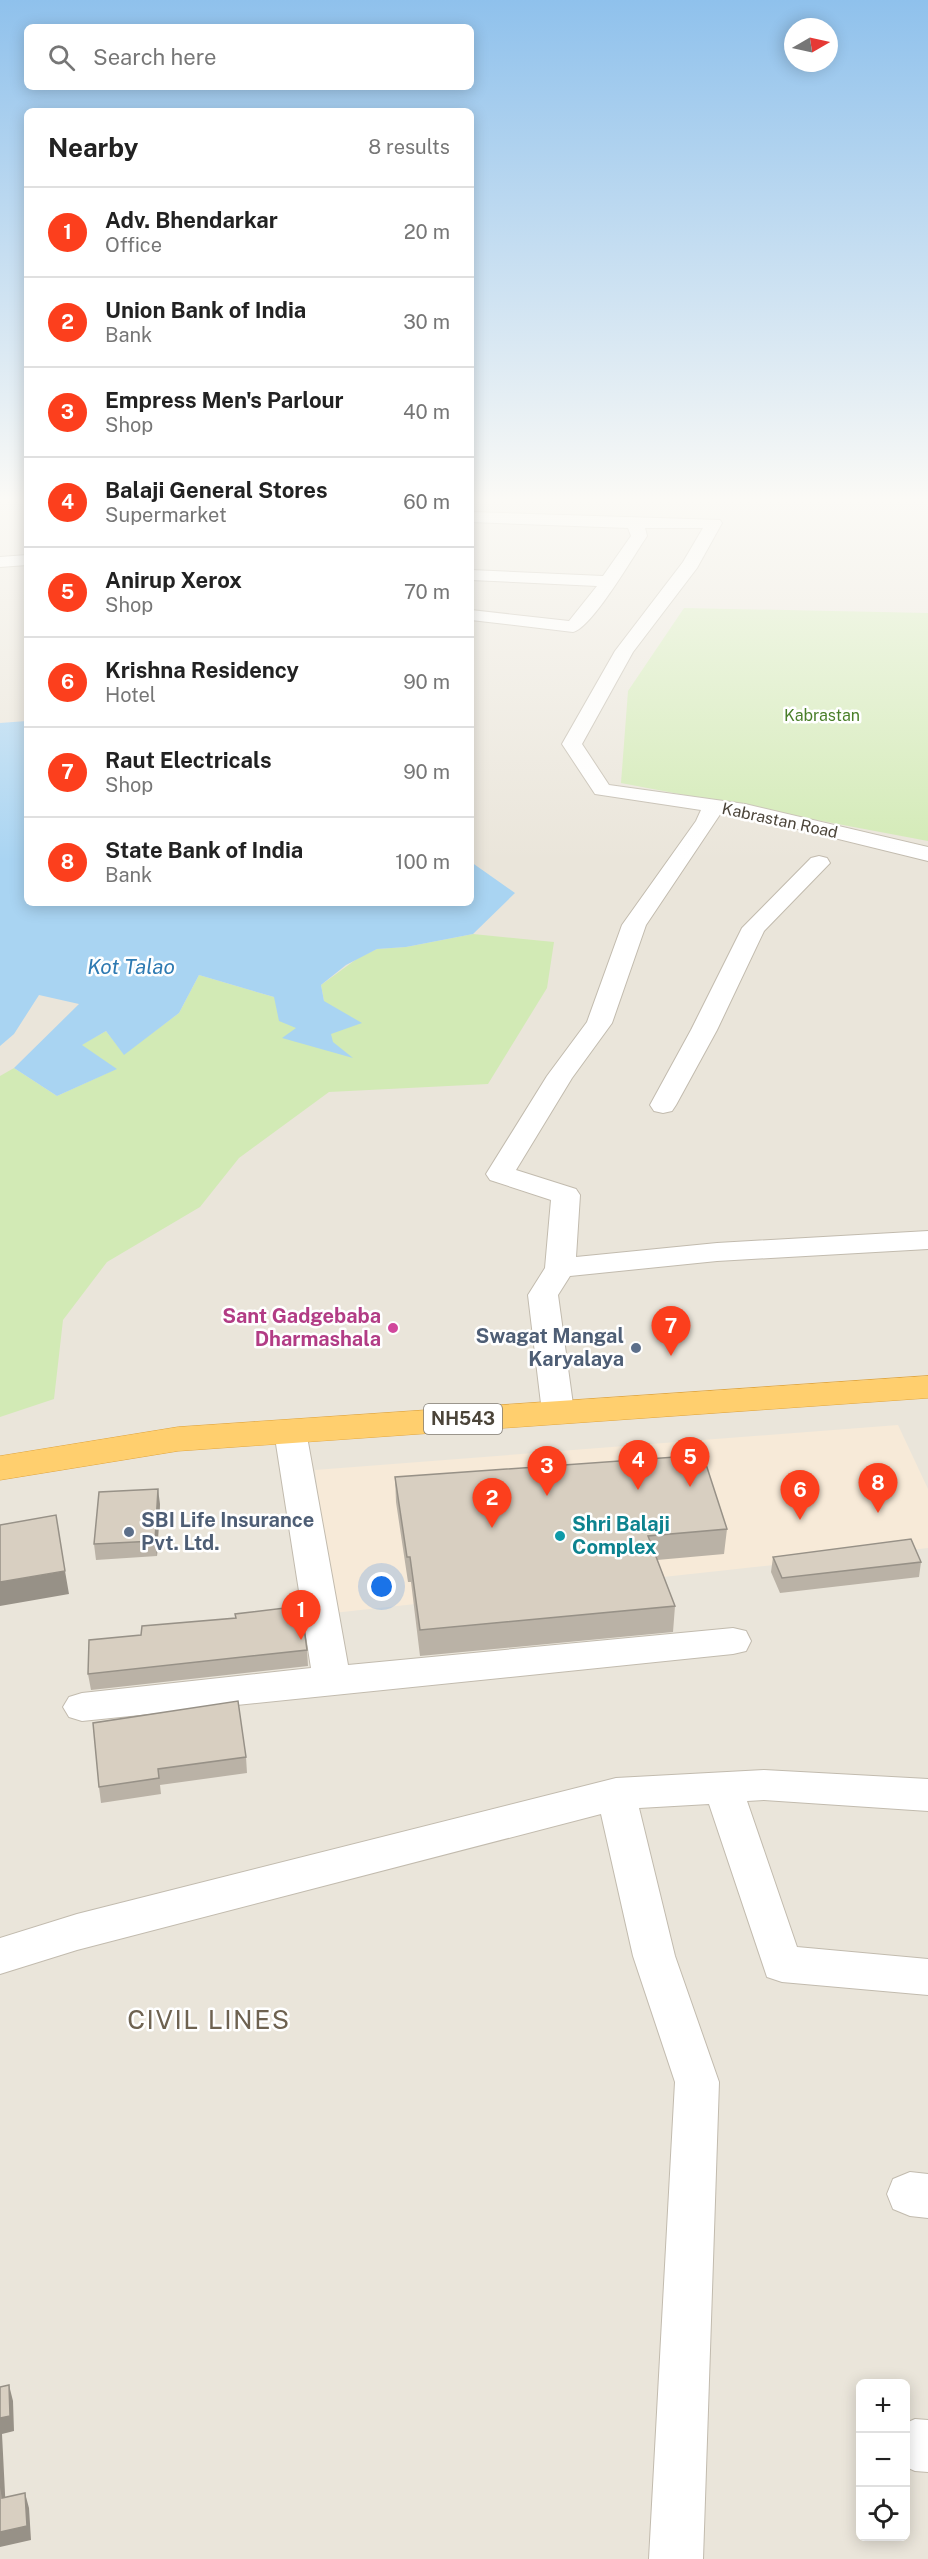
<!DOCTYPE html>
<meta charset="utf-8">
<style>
body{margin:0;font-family:"Public Sans",sans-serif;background:#f6f6f6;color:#222}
.controls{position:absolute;right:18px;bottom:18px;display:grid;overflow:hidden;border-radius:9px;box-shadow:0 3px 15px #0003}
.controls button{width:54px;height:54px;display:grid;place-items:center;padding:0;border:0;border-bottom:2px solid #e0e0e0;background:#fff;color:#222;font:30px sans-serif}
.compass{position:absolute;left:784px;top:18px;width:54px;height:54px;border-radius:50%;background:#fff;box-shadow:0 3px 15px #0003;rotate:81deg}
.you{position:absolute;left:382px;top:1587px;width:21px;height:21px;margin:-15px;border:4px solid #fff;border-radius:50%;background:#1a73e8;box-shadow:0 0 0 9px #1a73e833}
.badge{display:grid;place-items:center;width:39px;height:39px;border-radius:50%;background:#fc3f1d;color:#fff;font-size:20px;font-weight:700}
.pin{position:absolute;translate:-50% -50px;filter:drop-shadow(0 2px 3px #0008)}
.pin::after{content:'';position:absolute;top:32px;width:21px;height:18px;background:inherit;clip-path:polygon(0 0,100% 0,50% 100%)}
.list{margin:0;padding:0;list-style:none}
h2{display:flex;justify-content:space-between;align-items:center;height:78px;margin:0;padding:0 24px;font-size:26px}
h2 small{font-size:20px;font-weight:400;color:#767676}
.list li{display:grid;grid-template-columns:39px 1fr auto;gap:18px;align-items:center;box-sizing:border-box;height:90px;padding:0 24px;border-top:2px solid #e0e0e0}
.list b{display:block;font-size:22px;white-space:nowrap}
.list p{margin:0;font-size:20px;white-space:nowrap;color:#767676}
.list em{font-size:20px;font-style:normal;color:#767676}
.icon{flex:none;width:33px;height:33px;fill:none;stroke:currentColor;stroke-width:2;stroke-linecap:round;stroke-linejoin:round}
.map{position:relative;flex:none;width:928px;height:2559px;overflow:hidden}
.search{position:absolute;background:#fff;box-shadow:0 3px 15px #0003;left:24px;top:24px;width:450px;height:66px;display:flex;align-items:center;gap:15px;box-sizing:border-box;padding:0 21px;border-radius:9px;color:#767676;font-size:22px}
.panel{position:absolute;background:#fff;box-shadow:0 3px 15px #0003;left:24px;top:108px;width:450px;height:798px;border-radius:9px}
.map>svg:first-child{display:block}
.residential{fill:#eae5da;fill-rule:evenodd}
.commercial{fill:#f7ead8}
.green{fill:#d2eab5}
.water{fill:#a9d4f2}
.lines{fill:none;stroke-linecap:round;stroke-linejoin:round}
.street-casing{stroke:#c2bbae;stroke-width:2}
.highway-casing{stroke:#e0a43c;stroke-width:1}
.street{fill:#fff;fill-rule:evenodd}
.highway{fill:#ffcf6e;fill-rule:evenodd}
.wall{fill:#bab2a6}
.shaded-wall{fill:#979187}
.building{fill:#d8cfc1;stroke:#979187;stroke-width:1.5}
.hotel-dot{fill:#d1479c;stroke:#fff;stroke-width:2}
.service-dot{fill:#5c6f8a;stroke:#fff;stroke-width:2}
.culture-dot{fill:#0f9aa8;stroke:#fff;stroke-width:2}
.labels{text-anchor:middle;stroke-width:5;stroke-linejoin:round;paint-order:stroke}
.far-park-label{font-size:16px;fill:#4a7f2a;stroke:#fff}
.far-street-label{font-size:16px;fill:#4b4439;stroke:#fff}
.shield{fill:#fff;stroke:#817c74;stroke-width:1.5}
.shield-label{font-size:18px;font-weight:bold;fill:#4b4439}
.hotel-label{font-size:20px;font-weight:bold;fill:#b23c85;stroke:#fff;text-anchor:end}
.service-label{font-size:20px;font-weight:bold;fill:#4e5e75;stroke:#fff;text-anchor:end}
.culture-label{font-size:20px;font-weight:bold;fill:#0d838f;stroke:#fff;text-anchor:start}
.water-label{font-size:21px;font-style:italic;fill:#2e7ab2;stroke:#fff}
.near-neighbourhood-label{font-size:26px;letter-spacing:1.5px;fill:#6e6250;stroke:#fff}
</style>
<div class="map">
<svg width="928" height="2559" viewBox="0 0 928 2559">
<rect width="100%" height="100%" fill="#f6f3ec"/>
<path class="residential" d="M0,504H27V903H471V504H928V2559H0ZM860,2384H906V2536H860Z"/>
<path class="commercial" d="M898,1425L928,1489V1548L333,1613L315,1470Z"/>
<path class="green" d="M684,608L928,613V841L621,783L628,691Z
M473,934L554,942L547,988L488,1084L329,1092L239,1158L200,1207L107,1262L63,1320L54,1399L0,1417V1076L14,1068L57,1096L116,1069L81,1045L106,1031L124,1054L179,1013L199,975L274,997L324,1001L321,985L358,958L377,949L406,947Z"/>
<path class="water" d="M27,721V903H471V862L515,893L473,934L406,947L377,949L346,965L321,985L324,1001L362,1023L331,1034L333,1042L353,1058L282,1038L296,1028L279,1021L274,997L199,975L179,1013L124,1055L106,1031L82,1045L117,1069L57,1096L14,1068L79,1004L39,995L14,1034L0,1046V723Z"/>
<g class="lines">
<defs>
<path id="street" d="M471,512L720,520L722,523L697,568L633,652L582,744L609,785L745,804L928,847V861L745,816L721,813L646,925L612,1023L572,1078L516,1170L576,1189L580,1195L576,1257L717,1243L928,1231V1249L717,1261L570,1276L558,1295L574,1412L569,1419L558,1423L547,1419L542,1412L528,1295L545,1268L551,1200L490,1180L486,1174L547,1076L587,1022L622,925L696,821L701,810L595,794L562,744L615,651L683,562L703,528H645L647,536C634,555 592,628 573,632L471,620V610L569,621L597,586L471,580V570L603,576L631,536L628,528L471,522Z
M27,555V565L0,567V557Z
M819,856L827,858L830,863L764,931L717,1030L676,1105L672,1111L663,1113L654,1111L650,1105L691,1030L742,928L811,858Z
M290,1420L302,1423L306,1431L348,1665L733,1628L746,1631L751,1641L746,1651L733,1654L82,1721L69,1717L63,1707L69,1697L82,1693L311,1668L274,1431L278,1423Z
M764,1770L928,1779V1811L764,1800L747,1801L797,1947L928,1959V1995L782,1982L767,1977L709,1804L639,1808L675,1956L719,2082L703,2559H649L675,2082L633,1956L601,1814L77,1950L0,1974V1938L77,1914L616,1778Z
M910,2172L928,2174V2218L910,2216L893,2209L887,2194L893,2179Z
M915,2419L928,2420V2472L915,2471L906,2467V2423Z"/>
<path id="highway" d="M928,1376V1398L178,1451L0,1480V1456L178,1427Z"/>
</defs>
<use href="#street" class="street-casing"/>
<use href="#highway" class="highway-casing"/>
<use href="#street" class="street"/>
<use href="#highway" class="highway"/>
</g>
<path class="wall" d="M395,1477L727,1529L724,1554L657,1560L675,1606L673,1632L420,1656L411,1582H408L396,1502Z
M160,1504L157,1556L96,1560L94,1544Z
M773,1557L921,1562L919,1577L780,1593L771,1572Z
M235,1618L307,1650L308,1666L91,1690L88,1674L141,1635Z
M93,1723L246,1757L247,1773L160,1785L161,1794L101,1803L99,1787Z"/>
<path class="shaded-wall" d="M158,1489L160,1504L157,1556L155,1541Z
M65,1571L69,1594L0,1606V1582Z
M9,2385L13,2401L14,2431L2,2434L6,2513L2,2498L0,2455V2418Z
M25,2493L29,2508L31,2540L0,2547V2532Z"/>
<path class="building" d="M703,1455L727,1529L648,1536L675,1606L420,1630L410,1557H407L395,1477Z
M158,1489L155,1541L94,1544L99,1492Z
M56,1515L65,1571L0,1582V1525Z
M911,1539L921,1562L782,1578L773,1557Z
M301,1606L307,1650L88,1674L89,1640L141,1635L142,1626L236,1618L235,1614Z
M238,1701L246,1757L158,1769L159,1778L99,1787L93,1723Z
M9,2385L10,2416L0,2418V2387Z
M0,2455L2,2498L25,2493L27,2526L0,2532Z"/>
<linearGradient id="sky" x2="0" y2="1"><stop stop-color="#8fc1ec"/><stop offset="0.58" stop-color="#fbfaf6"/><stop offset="1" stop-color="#fbfaf6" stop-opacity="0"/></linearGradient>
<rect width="928" height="862" fill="url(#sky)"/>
<circle class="hotel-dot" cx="393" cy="1328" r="6"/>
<g class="service-dot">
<circle cx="636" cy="1348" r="6"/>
<circle cx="129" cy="1532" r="6"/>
</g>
<circle class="culture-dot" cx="560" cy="1536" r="6"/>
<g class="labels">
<g class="far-park-label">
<text x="822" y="721">Kabrastan</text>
</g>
<g class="far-street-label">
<text transform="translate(780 820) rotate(12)" y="6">Kabrastan Road</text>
</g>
<rect class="shield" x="424" y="1404" width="78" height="30" rx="4.5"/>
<g class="shield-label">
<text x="463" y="1425">NH543</text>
</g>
<g class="hotel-label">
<text x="381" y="1323">Sant Gadgebaba<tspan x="381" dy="23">Dharmashala</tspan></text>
</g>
<g class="service-label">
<text x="624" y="1343">Swagat Mangal<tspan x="624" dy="23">Karyalaya</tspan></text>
<text x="141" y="1527" text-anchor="start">SBI Life Insurance<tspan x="141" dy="23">Pvt. Ltd.</tspan></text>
</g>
<g class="culture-label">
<text x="572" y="1531">Shri Balaji<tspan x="572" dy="23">Complex</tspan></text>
</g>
<g class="water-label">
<text x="131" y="974">Kot Talao</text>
</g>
<g class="near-neighbourhood-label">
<text x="209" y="2029">CIVIL LINES</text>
</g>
</g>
</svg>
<div class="controls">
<button>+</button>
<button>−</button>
<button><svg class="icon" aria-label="locate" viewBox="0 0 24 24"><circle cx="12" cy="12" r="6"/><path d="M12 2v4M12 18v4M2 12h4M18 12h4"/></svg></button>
</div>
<svg class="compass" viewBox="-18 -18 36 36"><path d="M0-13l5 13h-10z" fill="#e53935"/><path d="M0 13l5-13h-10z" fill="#767676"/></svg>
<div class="you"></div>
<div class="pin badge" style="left:301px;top:1640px">1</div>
<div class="pin badge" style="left:492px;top:1528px">2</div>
<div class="pin badge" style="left:547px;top:1496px">3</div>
<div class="pin badge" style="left:638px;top:1490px">4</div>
<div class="pin badge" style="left:690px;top:1487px">5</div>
<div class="pin badge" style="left:800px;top:1520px">6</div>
<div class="pin badge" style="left:671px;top:1356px">7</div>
<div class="pin badge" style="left:878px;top:1513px">8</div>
<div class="search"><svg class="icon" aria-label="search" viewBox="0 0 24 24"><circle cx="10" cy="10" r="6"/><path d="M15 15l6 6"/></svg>Search here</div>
<section class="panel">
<h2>Nearby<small>8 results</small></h2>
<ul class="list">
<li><span class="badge">1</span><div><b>Adv. Bhendarkar</b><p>Office</p></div><em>20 m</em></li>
<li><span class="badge">2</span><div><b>Union Bank of India</b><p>Bank</p></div><em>30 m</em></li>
<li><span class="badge">3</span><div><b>Empress Men's Parlour</b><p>Shop</p></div><em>40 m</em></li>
<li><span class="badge">4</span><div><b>Balaji General Stores</b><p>Supermarket</p></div><em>60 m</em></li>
<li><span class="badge">5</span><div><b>Anirup Xerox</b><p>Shop</p></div><em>70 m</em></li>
<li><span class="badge">6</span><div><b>Krishna Residency</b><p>Hotel</p></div><em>90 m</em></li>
<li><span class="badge">7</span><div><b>Raut Electricals</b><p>Shop</p></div><em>90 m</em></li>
<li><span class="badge">8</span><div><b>State Bank of India</b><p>Bank</p></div><em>100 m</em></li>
</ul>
</section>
</div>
